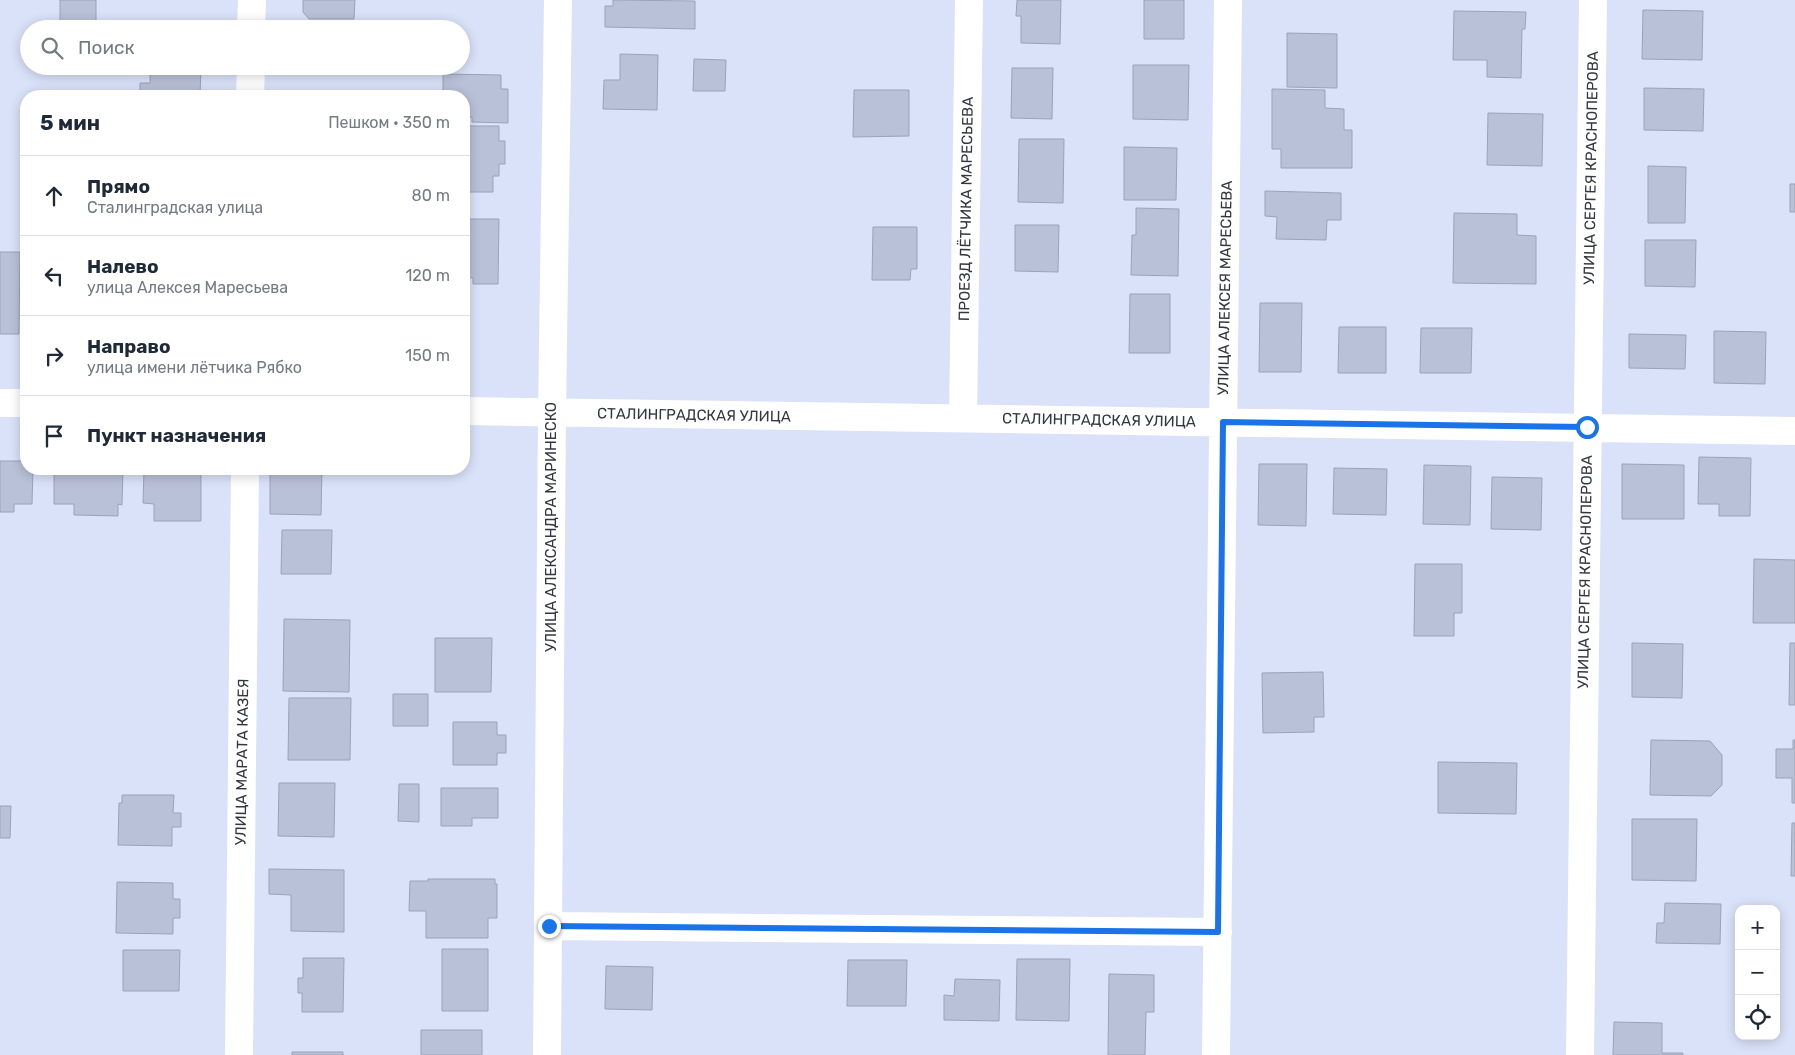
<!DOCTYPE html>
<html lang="ru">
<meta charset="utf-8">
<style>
body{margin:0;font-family:Rubik,sans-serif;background:#f6f6f7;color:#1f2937}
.controls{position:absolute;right:15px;bottom:15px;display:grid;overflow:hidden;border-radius:10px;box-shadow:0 2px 12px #0003}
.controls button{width:45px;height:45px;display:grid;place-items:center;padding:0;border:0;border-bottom:1px solid #e0e1e3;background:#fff;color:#1f2937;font:25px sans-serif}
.stop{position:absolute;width:15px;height:15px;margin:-11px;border:4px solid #1a73e8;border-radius:50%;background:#fff}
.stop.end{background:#1a73e8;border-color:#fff;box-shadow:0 1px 5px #0008}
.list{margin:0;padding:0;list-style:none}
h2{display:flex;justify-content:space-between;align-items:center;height:65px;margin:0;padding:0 20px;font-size:21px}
h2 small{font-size:16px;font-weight:400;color:#747a83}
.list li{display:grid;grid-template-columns:32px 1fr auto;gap:15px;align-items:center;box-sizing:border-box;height:80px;padding:0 20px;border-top:1px solid #e0e1e3}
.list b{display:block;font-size:19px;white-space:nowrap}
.list p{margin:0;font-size:16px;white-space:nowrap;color:#747a83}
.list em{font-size:16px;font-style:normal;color:#747a83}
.icon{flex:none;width:28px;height:28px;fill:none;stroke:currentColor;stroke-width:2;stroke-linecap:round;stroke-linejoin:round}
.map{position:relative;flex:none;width:1795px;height:1055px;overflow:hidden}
.search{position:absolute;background:#fff;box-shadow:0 2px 12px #0003;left:20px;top:20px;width:450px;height:55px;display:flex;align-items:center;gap:12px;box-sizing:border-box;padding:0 18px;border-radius:28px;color:#747a83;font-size:19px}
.panel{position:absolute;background:#fff;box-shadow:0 2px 12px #0003;left:20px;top:90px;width:450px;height:385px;border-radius:20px}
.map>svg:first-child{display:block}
.building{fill:#b9c1d8;stroke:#9ba2b8}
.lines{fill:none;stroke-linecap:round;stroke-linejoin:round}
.minor{stroke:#fff;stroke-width:28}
.route{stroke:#1a73e8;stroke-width:6}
.labels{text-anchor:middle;stroke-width:4.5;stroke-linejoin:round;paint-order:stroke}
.street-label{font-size:15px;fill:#343740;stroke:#fff}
</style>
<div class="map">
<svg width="1795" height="1055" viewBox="0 0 1795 1055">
<rect width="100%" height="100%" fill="#dae2f9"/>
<path class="building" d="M60,0H96V21H60Z
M303,0H355L354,19H309L303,12Z
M613,0L695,1V29L605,27V6H613Z
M1017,0H1061L1060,44L1021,43V16H1016Z
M1144,0H1184V39H1144Z
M1643,10L1703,11L1702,60L1642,59Z
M1454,11L1526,12L1525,29H1522L1521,78L1487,77V60H1453Z
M1287,33L1337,34V88L1287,87Z
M620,54L658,55L657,110L603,109L604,80H620Z
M694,59L726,60L725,91H693Z
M1133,65H1189L1188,120L1133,119Z
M150,66H201L200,96H140V83H150Z
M1012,68H1053L1052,119L1011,118Z
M443,74L501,75V89H508V123L472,122V117H464V96H443Z
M1644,88L1704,89L1703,131L1644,130Z
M1272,89L1325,90V108L1344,109V130H1352V168H1281V149H1272Z
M854,90H909V136L853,137Z
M1488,113L1543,114L1542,166L1487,165Z
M464,126H499V141H505V164H499V176H493V192H464Z
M1019,139H1064L1063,203L1018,202Z
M1124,147L1177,148L1176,200H1124Z
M1648,166L1686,167L1685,223H1648Z
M1790,184H1795V212H1790Z
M1265,191L1341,193V220H1327L1326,240L1276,239L1277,217L1265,216Z
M1136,208L1179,209L1178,276L1131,275L1132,235H1136Z
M1454,213L1517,214V235L1536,236V284L1453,283Z
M464,219H499L498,284H473V278L464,277Z
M1015,225H1059L1058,272L1015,271Z
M873,227H917V269H911L910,280H872Z
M1645,240H1696L1695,287L1645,286Z
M0,252H20L19,334H0Z
M1130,294H1170V353H1129Z
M1260,303H1302L1301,372H1259Z
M1339,327H1386V373H1338Z
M1421,328H1472L1471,373H1420Z
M1714,331L1766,332L1765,384L1714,383Z
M1629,334L1686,335L1685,369L1629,368Z
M1699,457L1751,458L1750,516H1719V504H1698Z
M0,461H26V469H33L32,504H14V512H0Z
M1259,464H1307L1306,526L1258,525Z
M1622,464L1684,465V519H1622Z
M1424,465L1471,466L1470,525L1423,524Z
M1334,468L1387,469L1386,515L1333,514Z
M54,469H123L122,505L118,504V516L74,515V504H54Z
M144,469H201V521H154V504L143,503Z
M270,469H322L321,515L270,514Z
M1492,477L1542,478L1541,530L1491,529Z
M282,530H332L331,574H281Z
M1754,559L1795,560V623H1753Z
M1415,564H1462V613H1454V636H1414Z
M284,619L350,620L349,692L283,691Z
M435,638H492L491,692H435Z
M1632,643L1683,644L1682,698L1632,697Z
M1790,643H1795V705H1789Z
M1323,672L1324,717H1314V732L1263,733L1262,673Z
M393,694H428V726H393Z
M289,698H351L350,760H288Z
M453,722H497V735H506V753H497V765H453Z
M1651,740L1710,741L1722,755V785L1711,796L1650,795Z
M1793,740H1795V803H1792V778H1776V749H1793Z
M1438,762L1517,763L1516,814L1438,813Z
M279,783H335L334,837L278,836Z
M399,784H419V822L398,821Z
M441,788H498V818H472V826H441Z
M122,795H174L173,813H181V827H172V846L118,845L119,803H122Z
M0,806H11L10,838H0Z
M1632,819H1697L1696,881L1632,880Z
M1792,823H1795V876H1791Z
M269,869L344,870V932L291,931V895L269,894Z
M428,879H495V884H497V918H488V938H426V911H409L410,881H428Z
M117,882L173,883V899H180V918H173V934L116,933Z
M1665,903L1721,904L1720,944L1656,943L1657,923H1664Z
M442,949H488V1011H442Z
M123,950H180L179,991H123Z
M303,958H344L343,1012H302V993H298V978H303Z
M1017,959H1070L1069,1021L1016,1020Z
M848,960H907L906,1006H847Z
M606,966L653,967L652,1010L605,1009Z
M1109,974L1154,975V1012H1146L1145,1055H1108Z
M955,979L1000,980L999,1021L944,1020V995L954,996Z
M1614,1022L1662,1023V1053H1683V1055H1613Z
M421,1030H482V1055H421Z
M292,1052H343V1055H292Z"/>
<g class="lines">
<path class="minor" d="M251,29L252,0
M250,96L251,66
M0,403H26
M464,411L1795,431
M963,418L969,0
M549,926L1218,932
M239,1055L245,469
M547,1055L552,413L558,0
M1216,1055L1228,0
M1580,1055L1593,0"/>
</g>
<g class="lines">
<path class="route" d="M549,926L1218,932L1223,422L1587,427"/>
</g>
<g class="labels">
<g class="street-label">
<text transform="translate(1591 168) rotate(-89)" y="5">УЛИЦА СЕРГЕЯ КРАСНОПЕРОВА</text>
<text transform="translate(966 209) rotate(-89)" y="5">ПРОЕЗД ЛЁТЧИКА МАРЕСЬЕВА</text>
<text transform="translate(1225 288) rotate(-89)" y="5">УЛИЦА АЛЕКСЕЯ МАРЕСЬЕВА</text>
<text transform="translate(694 415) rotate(1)" y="5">СТАЛИНГРАДСКАЯ УЛИЦА</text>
<text transform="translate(1099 420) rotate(1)" y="5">СТАЛИНГРАДСКАЯ УЛИЦА</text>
<text transform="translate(551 527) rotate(-90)" y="5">УЛИЦА АЛЕКСАНДРА МАРИНЕСКО</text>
<text transform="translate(1585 572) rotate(-89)" y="5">УЛИЦА СЕРГЕЯ КРАСНОПЕРОВА</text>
<text transform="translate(242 762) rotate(-89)" y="5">УЛИЦА МАРАТА КАЗЕЯ</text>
</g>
</g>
</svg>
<div class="controls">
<button>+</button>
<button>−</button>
<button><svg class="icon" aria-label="locate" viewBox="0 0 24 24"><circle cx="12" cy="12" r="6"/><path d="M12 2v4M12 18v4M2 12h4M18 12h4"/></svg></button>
</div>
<div class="stop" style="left:1587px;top:427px"></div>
<div class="stop end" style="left:549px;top:926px"></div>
<div class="search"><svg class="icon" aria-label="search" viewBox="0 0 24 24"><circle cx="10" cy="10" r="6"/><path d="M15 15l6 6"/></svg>Поиск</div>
<section class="panel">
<h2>5 мин<small>Пешком · 350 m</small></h2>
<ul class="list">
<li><svg class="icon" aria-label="ahead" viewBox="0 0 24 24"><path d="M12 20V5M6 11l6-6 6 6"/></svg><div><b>Прямо</b><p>Сталинградская улица</p></div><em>80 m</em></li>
<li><svg class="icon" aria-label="left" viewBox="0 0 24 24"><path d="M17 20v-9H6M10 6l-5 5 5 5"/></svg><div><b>Налево</b><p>улица Алексея Маресьева</p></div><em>120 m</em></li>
<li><svg class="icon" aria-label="right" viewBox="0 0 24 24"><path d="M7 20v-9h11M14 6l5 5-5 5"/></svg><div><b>Направо</b><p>улица имени лётчика Рябко</p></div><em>150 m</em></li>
<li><svg class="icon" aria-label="arrive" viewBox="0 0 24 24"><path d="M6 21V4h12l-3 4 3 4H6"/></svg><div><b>Пункт назначения</b></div></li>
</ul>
</section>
</div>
